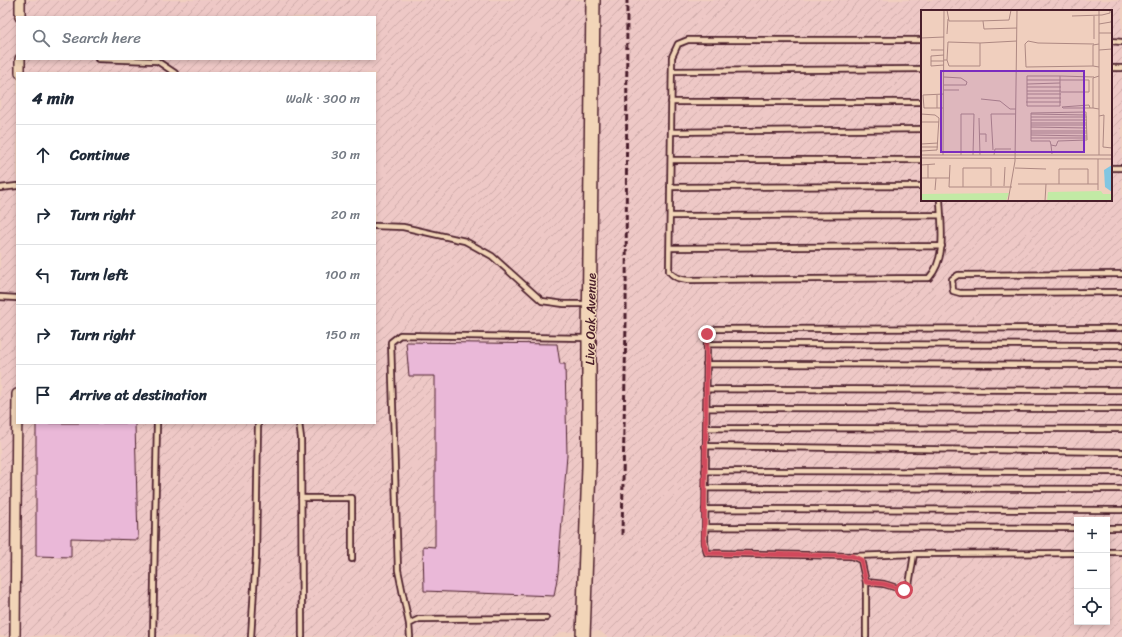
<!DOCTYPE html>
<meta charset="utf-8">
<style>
body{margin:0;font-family:Sriracha,sans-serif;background:#f6f6f7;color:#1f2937}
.controls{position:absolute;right:12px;bottom:12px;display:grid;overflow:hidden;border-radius:0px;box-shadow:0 2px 6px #0003}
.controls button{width:36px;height:36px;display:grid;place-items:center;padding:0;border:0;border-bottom:1px solid #e0e1e3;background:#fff;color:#1f2937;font:20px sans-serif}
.stop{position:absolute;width:12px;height:12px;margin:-9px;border:3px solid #d1495b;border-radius:50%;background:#fff}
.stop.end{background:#d1495b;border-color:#fff;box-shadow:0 1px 4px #0008}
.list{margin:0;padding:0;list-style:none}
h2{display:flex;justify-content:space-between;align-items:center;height:52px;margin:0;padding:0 16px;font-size:17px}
h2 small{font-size:13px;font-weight:400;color:#747a83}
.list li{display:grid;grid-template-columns:26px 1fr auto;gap:12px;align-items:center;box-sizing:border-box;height:60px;padding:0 16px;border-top:1px solid #e0e1e3}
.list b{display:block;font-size:15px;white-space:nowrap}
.list em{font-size:13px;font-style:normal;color:#747a83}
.icon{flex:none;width:22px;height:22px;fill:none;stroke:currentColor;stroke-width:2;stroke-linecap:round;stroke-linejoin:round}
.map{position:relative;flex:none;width:1122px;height:637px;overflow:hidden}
.search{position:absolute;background:#fff;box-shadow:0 2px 6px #0003;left:16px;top:16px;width:360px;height:44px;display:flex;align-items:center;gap:10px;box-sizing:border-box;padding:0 14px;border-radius:0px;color:#747a83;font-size:15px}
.panel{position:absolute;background:#fff;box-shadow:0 2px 6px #0003;left:16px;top:72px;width:360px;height:352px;border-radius:0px}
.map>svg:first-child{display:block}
.industrial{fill:url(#industrial-furrows);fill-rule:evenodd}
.building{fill:#eab8d8;stroke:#4a1f2b}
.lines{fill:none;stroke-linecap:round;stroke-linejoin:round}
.lane-casing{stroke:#4a1f2b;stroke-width:8}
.street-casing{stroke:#4a1f2b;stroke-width:12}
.secondary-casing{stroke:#4a1f2b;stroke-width:16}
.lane{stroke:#f2d5b8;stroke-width:4.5}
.street{stroke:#f2d5b8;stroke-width:9}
.secondary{stroke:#f2d5b8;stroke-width:13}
.rail{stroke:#4a1f2b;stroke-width:3;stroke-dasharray:6 3;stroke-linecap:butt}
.route{stroke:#d1495b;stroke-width:5}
.labels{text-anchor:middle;stroke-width:3;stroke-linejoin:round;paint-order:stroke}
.street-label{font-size:13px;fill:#4a1f2b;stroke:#f2d5b8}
.inset-road{fill:none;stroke:#ae8983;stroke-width:1}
.view{fill:#7b2cbf;fill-opacity:0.15;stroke:#7b2cbf;stroke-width:2}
.inset-edge{fill:none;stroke:#4a1f2b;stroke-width:2}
</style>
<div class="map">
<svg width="1122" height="637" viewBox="0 0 1122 637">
<defs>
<pattern id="industrial-furrows" width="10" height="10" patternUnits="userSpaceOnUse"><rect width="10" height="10" fill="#eec8c6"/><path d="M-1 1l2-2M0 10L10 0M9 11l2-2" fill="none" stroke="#ceabaa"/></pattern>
</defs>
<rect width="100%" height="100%" fill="#f0cfbe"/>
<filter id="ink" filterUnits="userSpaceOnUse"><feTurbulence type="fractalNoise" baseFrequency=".025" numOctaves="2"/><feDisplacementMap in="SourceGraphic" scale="8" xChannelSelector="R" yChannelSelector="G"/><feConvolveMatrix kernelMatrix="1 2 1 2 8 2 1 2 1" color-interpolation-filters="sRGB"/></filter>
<g filter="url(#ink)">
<path class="industrial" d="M0,0H1122V637H607L600,631L562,632L554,637L0,636ZM922,11H1111V200H922ZM17,17H375V59H17ZM17,73H375V423H17ZM1077,520H1107V622H1077Z"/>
<path class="building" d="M406,342L557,344L560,364H565L567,455L558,573L554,596L424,591L423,546L435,547V376H409Z
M36,423H135L138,540L71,538V557L36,556Z"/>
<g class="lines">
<defs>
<path id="lane" d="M922,40H688L678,44L672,57L669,271C674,278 680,279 689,280L929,278C947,258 941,226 940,200
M1111,41L1122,42
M98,59L157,61L175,73
M1111,68H1122
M672,71L922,69
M671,102H922
M671,132L922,129
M671,160H922
M1111,168H1122
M670,187L922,186
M0,188L17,186
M670,216L941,215
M375,226L403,227L465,241L492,256L542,301L564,304H589
M670,248L942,246
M1122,274L958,275L952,279L953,291L960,293L1122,292
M0,297L17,298
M707,344L1122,345
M706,364L1122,365
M706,389L1122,390
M706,408L1122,409
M299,423L301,438L302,637
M706,428L1122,429
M705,446L1122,452
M705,471L1122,472
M705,488L1122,489
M301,498H352V559
M705,509L1122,510
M705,527L1077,528
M1107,528H1122
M1107,552H1122
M853,556L914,554
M866,582L884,584L904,590L909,585L914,554L1077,553
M409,624L398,570L391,342L400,335L587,338
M153,637L157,423
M251,637L256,556L258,423
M410,637L409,624L419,619L546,618
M866,637V582L861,560L851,556L707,553L705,543L707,334L716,329L1122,328"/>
<path id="street" d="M20,17V0
M20,73V59
M15,637L17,394"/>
<path id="secondary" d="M583,637L589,466V338L593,0"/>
</defs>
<use href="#lane" class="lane-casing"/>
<use href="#street" class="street-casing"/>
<use href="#secondary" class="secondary-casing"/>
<use href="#lane" class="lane"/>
<use href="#street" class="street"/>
<use href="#secondary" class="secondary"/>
<path class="rail" d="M622,535L626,321L627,0"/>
</g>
</g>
<g class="lines" filter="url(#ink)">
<path class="route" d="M707,334L704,543L707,553L852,556L861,560L866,582L884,584L904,590"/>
</g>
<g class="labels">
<g class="street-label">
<text transform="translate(590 319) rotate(-89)" y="5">Live Oak Avenue</text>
</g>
</g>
<g transform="translate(921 10)">
<rect width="191" height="191" fill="#f0cfbe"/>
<path d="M180,181L182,184H191V191H126L127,182ZM88,183L85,191H0V184Z" fill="#c2eaa5"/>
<path d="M191,155V182L184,177L183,160Z" fill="#81c6e2"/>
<path class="inset-road" d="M26,0L28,11H58L88,10L90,0M151,6L181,5L189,3V0M62,11L63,19L96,18M178,14L190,12L191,8M178,23H191M26,24L27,9M0,28L23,27M173,29V6M59,33L96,31M10,40H23M178,40L191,39M23,50H26L27,32L59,33V56H28L26,50M10,51H23M23,55L10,56V46L23,45M172,56L105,57L104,34L107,31L117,33L173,34M178,57L172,56V35L178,34M139,66H106V96H139V66L173,67M106,70H168V82H140M106,74L139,73M23,75H45L46,72L40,68L23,67M106,77H140M23,80H38M106,81H140M106,84H140M16,85V98H22M106,88H140M60,89L79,91L89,99H95M105,92H140M16,98H3L2,85L23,84M169,98L168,95L141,97L142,98H172M178,99L172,98V68L178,66M0,104L14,105L18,108L16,140L0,141M110,104L165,105M178,106L183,105L182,137L191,138M110,107H166M58,108L59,145M110,110H166M0,112H18M110,113H166M110,115H166M110,117L166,118M110,121H166M110,123H166M59,124H65V132M110,125L166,126M110,128H166M0,134L17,133M130,135L129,131H110V103L165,102L166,130L137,131L135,136L130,135L131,144M0,137H17M72,140L70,104H95M0,145H191M22,145L23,0M40,145V104H53L52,145M73,145L74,139H90M178,145V0M0,148L191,149M0,155L14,154M29,155L28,177H91M94,158L125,159M0,168H28M7,168V155M97,174H177M138,174V159H167V174M83,176L84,157M42,177V158H70V176M14,180L15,168M177,180V149M87,191L94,151L96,0M124,191L125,174"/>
<path class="view" d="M20,61H163V142H20Z"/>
<rect width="191" height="191" class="inset-edge"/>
</g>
</svg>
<div class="controls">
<button>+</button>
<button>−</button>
<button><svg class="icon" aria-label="locate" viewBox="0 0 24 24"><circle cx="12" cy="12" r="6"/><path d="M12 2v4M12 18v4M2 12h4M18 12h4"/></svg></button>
</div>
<div class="stop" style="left:904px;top:590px"></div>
<div class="stop end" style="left:707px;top:334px"></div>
<div class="search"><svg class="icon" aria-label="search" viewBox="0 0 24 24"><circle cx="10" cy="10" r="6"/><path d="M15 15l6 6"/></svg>Search here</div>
<section class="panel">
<h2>4 min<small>Walk · 300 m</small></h2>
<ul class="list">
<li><svg class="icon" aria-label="ahead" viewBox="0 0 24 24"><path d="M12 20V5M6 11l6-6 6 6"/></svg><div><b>Continue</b></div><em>30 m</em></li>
<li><svg class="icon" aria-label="right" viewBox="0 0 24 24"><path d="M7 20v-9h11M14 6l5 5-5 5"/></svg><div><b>Turn right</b></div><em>20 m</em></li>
<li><svg class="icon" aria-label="left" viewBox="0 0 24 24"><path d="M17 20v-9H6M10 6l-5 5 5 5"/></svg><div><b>Turn left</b></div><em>100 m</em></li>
<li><svg class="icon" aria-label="right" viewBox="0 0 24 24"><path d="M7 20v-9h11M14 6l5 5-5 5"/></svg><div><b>Turn right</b></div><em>150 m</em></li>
<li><svg class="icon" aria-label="arrive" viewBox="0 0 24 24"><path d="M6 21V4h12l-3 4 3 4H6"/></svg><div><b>Arrive at destination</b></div></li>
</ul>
</section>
</div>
